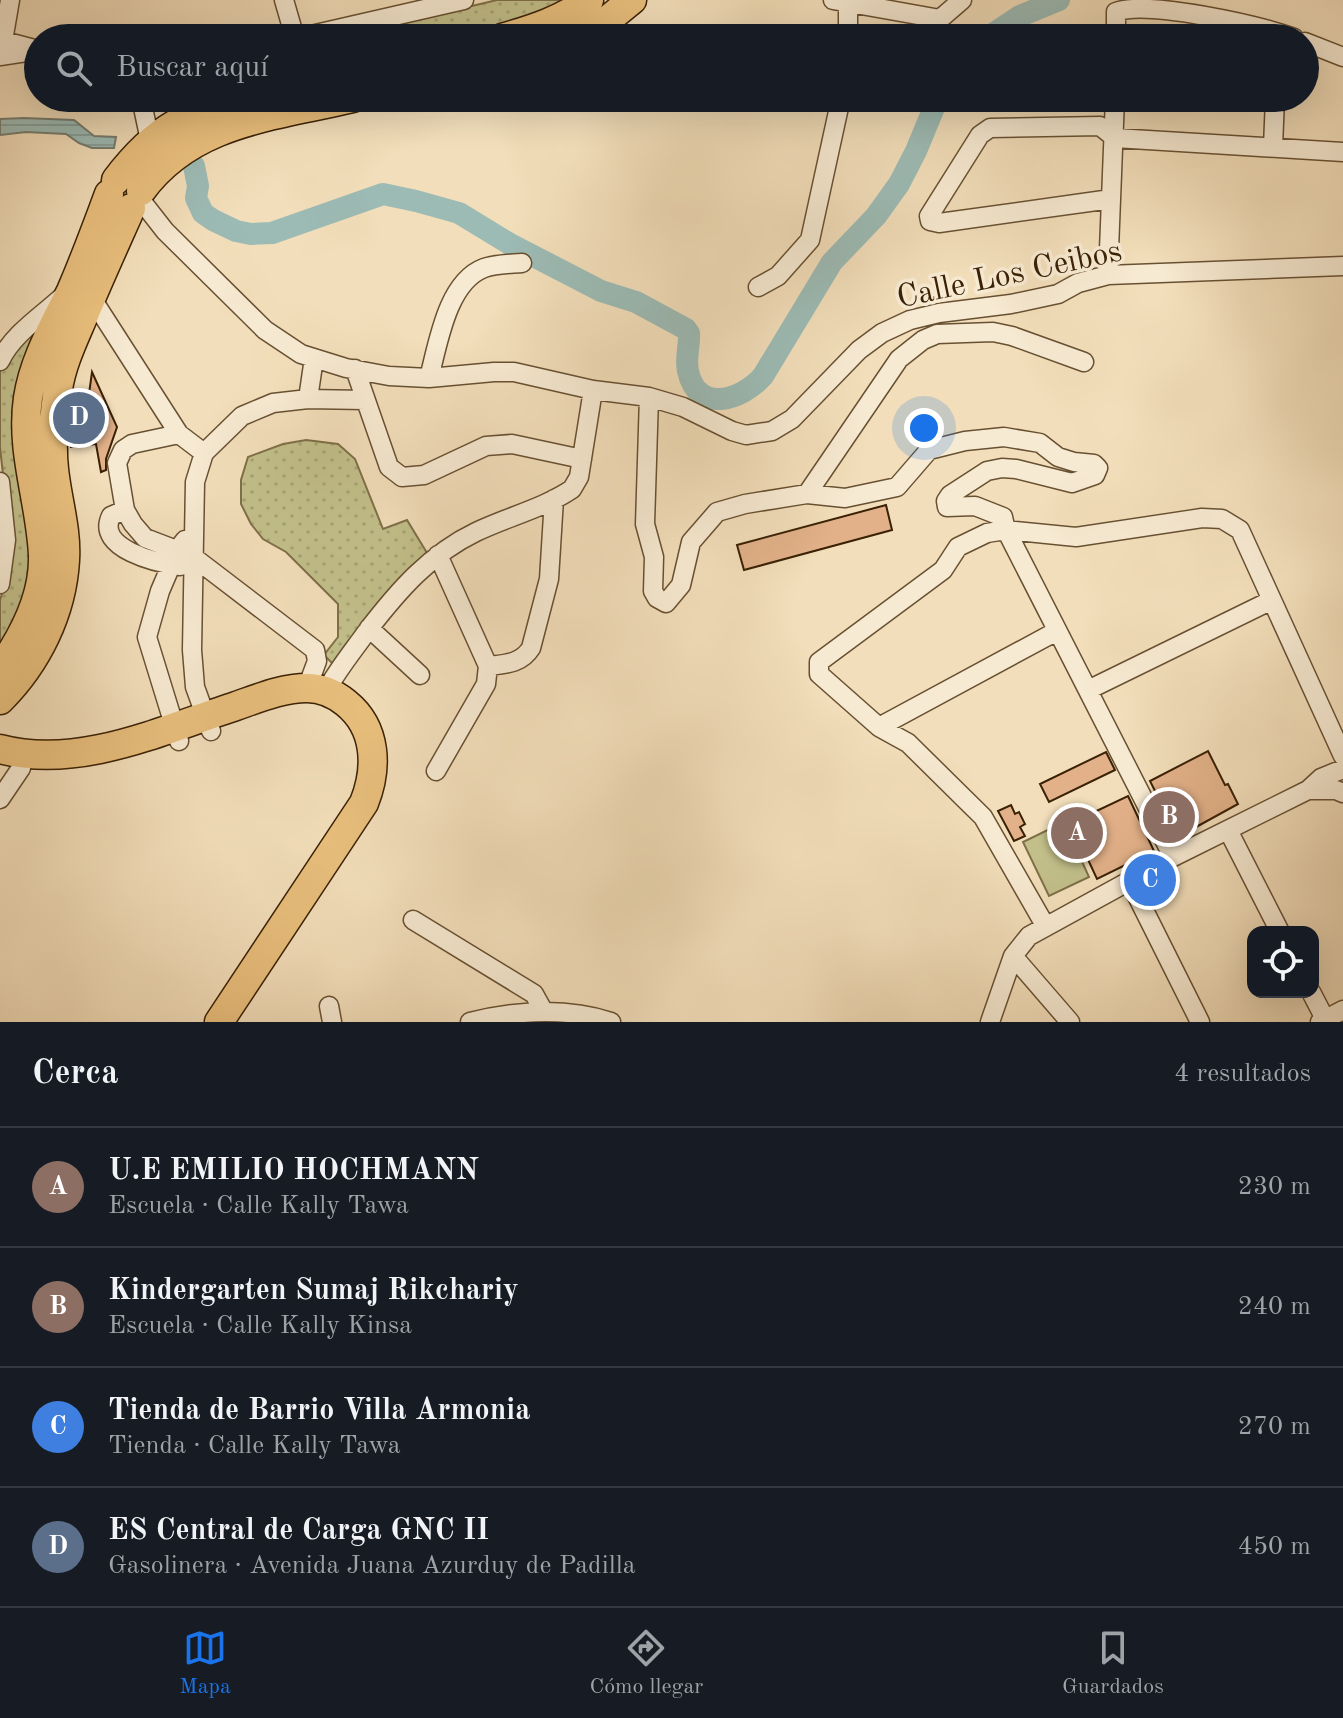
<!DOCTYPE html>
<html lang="es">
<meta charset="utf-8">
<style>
body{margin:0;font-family:"Old Standard TT",serif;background:#20242c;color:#f1f3f6}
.controls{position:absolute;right:24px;bottom:24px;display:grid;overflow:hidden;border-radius:16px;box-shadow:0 8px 32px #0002}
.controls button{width:72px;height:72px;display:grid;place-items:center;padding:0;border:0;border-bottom:2px solid #363941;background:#171b24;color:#f1f3f6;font:40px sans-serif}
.you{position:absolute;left:924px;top:428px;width:28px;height:28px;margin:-20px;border:6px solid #fff;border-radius:50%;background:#1a73e8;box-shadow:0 0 0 12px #1a73e833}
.badge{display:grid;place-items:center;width:52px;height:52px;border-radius:50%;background:#1a73e8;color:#fff;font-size:26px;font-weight:700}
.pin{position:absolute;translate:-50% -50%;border:4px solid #fff;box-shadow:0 2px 8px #0006}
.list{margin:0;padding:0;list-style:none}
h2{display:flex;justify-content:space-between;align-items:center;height:104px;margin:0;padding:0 32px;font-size:34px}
h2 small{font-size:26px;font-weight:400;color:#9ea1a6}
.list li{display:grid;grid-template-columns:52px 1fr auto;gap:24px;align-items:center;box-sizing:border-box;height:120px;padding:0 32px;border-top:2px solid #363941}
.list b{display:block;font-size:30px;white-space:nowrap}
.list p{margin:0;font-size:26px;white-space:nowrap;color:#9ea1a6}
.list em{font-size:26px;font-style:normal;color:#9ea1a6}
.icon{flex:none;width:44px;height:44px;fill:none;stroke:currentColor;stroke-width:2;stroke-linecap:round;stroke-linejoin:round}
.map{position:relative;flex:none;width:1343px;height:1022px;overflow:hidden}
.search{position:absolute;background:#171b24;box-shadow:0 8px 32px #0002;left:24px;right:24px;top:24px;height:88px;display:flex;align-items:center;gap:20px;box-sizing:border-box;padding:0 28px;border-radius:44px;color:#9ea1a6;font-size:30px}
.sheet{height:584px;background:#171b24}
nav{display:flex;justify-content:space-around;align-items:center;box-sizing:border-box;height:112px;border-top:2px solid #363941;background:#171b24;font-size:22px;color:#9ea1a6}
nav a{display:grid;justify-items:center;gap:4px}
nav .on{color:#1a73e8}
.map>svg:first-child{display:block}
.grass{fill:url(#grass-dots);stroke:#7e7048;stroke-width:2}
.pitch{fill:#c2bf8a;stroke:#7e7048;stroke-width:2}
.water{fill:url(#water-rules);stroke:#757d6f;stroke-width:2}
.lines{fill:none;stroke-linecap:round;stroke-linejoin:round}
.stream{stroke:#757d6f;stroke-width:4}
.river{stroke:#9cbbb5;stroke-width:22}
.building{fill:#e2b189;stroke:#3a2105;stroke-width:2}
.minor-casing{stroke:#685032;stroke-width:21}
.highway-casing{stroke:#3a2105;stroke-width:31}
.minor{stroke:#f7ead2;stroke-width:18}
.highway{stroke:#e9bf7d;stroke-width:28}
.labels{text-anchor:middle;stroke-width:7;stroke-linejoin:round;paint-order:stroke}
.street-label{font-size:32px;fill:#3a2105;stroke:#f7ead2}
</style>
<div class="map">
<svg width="1343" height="1022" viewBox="0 0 1343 1022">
<defs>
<pattern id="grass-dots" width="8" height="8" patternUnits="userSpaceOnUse" patternTransform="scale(2)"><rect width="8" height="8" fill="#c2bf8a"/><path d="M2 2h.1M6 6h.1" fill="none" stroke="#a7a476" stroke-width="1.8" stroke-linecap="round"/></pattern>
<pattern id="water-rules" width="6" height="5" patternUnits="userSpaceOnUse" patternTransform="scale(2)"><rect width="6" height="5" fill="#9cbbb5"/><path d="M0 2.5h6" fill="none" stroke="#87a09a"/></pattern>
</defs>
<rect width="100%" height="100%" fill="#f2deba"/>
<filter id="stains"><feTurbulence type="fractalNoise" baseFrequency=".0025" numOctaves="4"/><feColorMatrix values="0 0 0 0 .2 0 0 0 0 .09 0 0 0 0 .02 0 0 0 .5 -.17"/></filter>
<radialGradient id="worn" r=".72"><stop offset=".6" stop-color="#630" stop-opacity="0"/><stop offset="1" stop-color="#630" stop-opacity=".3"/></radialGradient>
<path class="grass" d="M497,0H576L541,20L471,38H337Z
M45,317L26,361L32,537L29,591L0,654V600L6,581L10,539L0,447V372L4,363Z
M306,440L338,444L355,459L383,529L407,520L427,553L334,665L324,655L338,637V604L286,552L263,539L251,524L241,504V480L248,457L283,444Z"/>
<path class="pitch" d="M1064,822L1089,877L1049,896L1023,842Z"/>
<path class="water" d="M24,118L74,120L94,136L116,137L114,148H92L79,143L66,134L26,132L0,135V119Z"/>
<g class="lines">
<path class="stream" d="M1047,0L1049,4"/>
<path class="river" d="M987,38L1020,16L1059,0
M194,166L198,186L196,198L203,213L213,220L236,231L251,234L272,233L383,194L416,201L459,213L510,244L601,291L636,302L686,329L689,333C690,346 685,357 688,371C697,414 741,401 763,376L832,262L876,216L899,184L916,151L938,98"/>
</g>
<path class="building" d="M92,372L117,427L106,459V470L101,472L96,444L71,447L70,436L74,396L89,394Z
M886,505L892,530L744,570L737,545Z
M1208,751L1225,785L1228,784L1238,804L1187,832L1176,810L1167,815L1150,781Z
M1106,752L1115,770L1049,802L1040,784Z
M1128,796L1154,851L1097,879L1071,823Z
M1011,805L1015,814L1019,812L1025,824L1020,827L1025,836L1014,841L998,811Z"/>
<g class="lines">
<defs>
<path id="minor" d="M284,0L295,38
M833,0L940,19L962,0
M298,38L464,0
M848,38V3
M1116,38V12C1147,0 1258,25 1294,38
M0,40L38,50
M3,41L10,0
M1305,42L1343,57
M0,56L33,51
M141,98L152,150
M161,98L194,113
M1273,147L1275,98
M140,199L165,231L265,330L301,354L346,368L389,376L429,378L494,372H514L593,390L649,397L683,407L732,431L746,435L772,431L792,419L859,350L882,333L910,320L939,313L1011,304L1058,294L1078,283L1108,275L1343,266
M1111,199L939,223L930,221L929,216L980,135L990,128L1100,126L1115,138L1343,152
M1108,275L1115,98
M758,287L778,276L810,240L841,98
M91,297L179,434L204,453
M0,361C12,335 40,317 61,298
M355,369L389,467L402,477L424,475L486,446L512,444L582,459
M429,378C438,344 447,282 484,268C495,264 510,264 522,263
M649,397L645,524L654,557L653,591L657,598L666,603L681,585L691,542L717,512L745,504L807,494L845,498L897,487L929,450L965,441L1004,437L1040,443L1058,457L1074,462L1094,464L1098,468L1095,475L1072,483L1016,469L1002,468L987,471L950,495L946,501L947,507L975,506L1003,517L1006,530L1173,857
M308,399L314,358
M179,434L132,444L123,450L117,463L125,510L133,524L145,538L192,556L315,650L317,661L307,688
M0,482L6,540L0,584
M807,494L899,359L923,340L937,334L993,332L1012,336L1084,362
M125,510L111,516C95,549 158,563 180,566
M369,628L420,675
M488,666C505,664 521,664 531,648L549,579L554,499
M1088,690L1272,600
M326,691C338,669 353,651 368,630C398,591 430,554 476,532C507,517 544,508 572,489L579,477L593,390
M879,727L1057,631
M211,731L195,687L192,650L195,482L204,453L242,416L273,403L308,399L365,400
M179,741L147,637L160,591L178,549L185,540
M436,771L486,684L488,666L438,555
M1308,790H1336L1343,793
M0,799L21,768L22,754
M1228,830L1280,932
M1129,880L1200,1022
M413,920L534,994L544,1012
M1046,927L983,817L908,743L879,727L819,674V662L943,570L958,547L987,533L1006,530L1076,537L1202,518L1222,519L1240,530L1343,756
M1013,956L1070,1022
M1311,992L1325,1019
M329,1006L332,1022
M470,1022C515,1011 567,1007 611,1022
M990,1022L1013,956L1029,936L1173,857L1308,790L1321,778L1343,769
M1320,1022L1343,1010"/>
<path id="highway" d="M502,38C533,29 562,20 589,0
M579,38L605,22L632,0
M116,180C157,126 188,112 253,98
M141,191C192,121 274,117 353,98
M0,669C23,637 44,597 43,556C41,503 20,452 28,398C34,359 54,326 71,291C85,259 97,226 109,194
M0,700C37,663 62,613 65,560C67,529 57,499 54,469C51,443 54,415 58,389C62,363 74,339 84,315C99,279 115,244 131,208
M0,749C79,770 162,730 236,706C259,698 283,688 307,688C321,688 335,694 346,703C377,728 378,768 364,803L219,1022"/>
</defs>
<use href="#minor" class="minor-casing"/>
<use href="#highway" class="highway-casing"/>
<use href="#minor" class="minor"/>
<use href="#highway" class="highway"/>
</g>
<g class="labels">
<g class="street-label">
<text transform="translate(1009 273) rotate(-12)" y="11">Calle Los Ceibos</text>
</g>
</g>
<rect width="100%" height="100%" filter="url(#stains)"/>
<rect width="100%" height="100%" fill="url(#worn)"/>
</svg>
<div class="controls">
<button><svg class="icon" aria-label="locate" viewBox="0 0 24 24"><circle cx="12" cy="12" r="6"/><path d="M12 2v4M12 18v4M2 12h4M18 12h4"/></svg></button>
</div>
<div class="you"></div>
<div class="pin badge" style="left:1077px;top:833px;background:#8d6e63">A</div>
<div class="pin badge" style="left:1169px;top:817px;background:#8d6e63">B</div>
<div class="pin badge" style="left:1150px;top:880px;background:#3f7fe0">C</div>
<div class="pin badge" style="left:79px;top:418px;background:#5c6f8a">D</div>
<div class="search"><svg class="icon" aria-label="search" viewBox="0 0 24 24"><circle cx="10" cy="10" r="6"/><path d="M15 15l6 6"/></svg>Buscar aquí</div>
</div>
<section class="sheet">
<h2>Cerca<small>4 resultados</small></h2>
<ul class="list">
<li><span class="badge" style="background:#8d6e63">A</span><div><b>U.E EMILIO HOCHMANN</b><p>Escuela · Calle Kally Tawa</p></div><em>230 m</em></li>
<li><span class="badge" style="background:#8d6e63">B</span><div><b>Kindergarten Sumaj Rikchariy</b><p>Escuela · Calle Kally Kinsa</p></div><em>240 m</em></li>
<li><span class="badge" style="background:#3f7fe0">C</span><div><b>Tienda de Barrio Villa Armonia</b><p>Tienda · Calle Kally Tawa</p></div><em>270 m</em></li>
<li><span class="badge" style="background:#5c6f8a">D</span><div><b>ES Central de Carga GNC II</b><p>Gasolinera · Avenida Juana Azurduy de Padilla</p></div><em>450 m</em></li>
</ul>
</section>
<nav>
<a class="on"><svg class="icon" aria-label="map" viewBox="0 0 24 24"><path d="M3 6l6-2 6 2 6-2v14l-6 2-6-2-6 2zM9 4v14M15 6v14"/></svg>Mapa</a>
<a><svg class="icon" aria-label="directions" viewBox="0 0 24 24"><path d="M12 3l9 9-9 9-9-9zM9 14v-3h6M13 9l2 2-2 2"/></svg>Cómo llegar</a>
<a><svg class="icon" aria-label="saved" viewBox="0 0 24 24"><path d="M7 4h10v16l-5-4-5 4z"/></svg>Guardados</a>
</nav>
